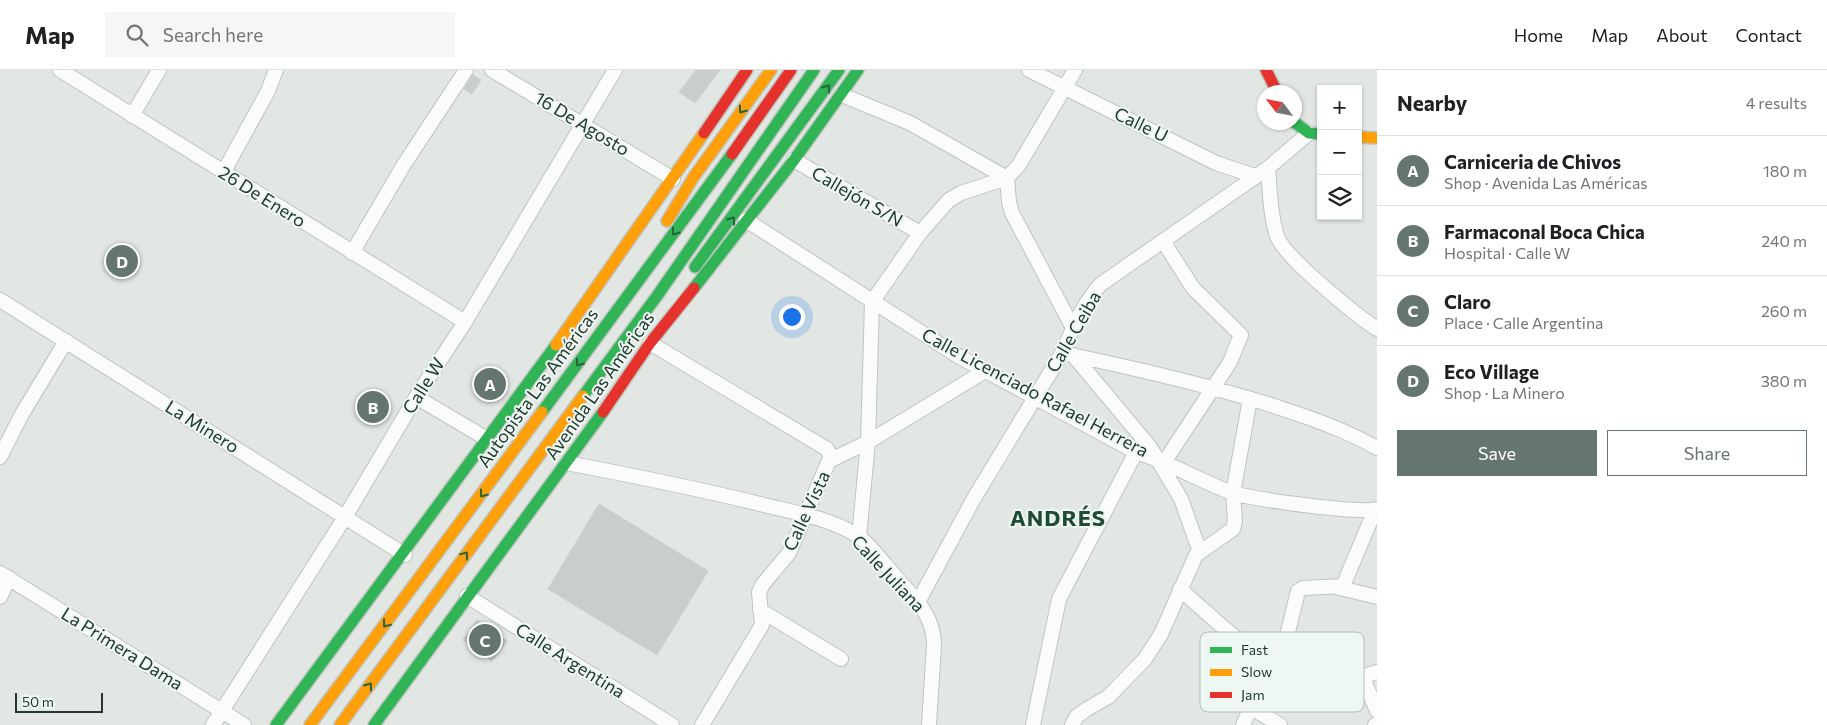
<!DOCTYPE html>
<meta charset="utf-8">
<style>
body{margin:0;font-family:Commissioner,sans-serif;background:#f6f6f6;color:#202124}
.controls{position:absolute;right:15px;top:15px;display:grid;overflow:hidden;border-radius:0px;box-shadow:0 1px 4px #0004}
.controls button{width:45px;height:45px;display:grid;place-items:center;padding:0;border:0;border-bottom:1px solid #e0e0e0;background:#fff;color:#202124;font:25px sans-serif}
.compass{position:absolute;left:1257px;top:15px;width:45px;height:45px;border-radius:50%;background:#fff;box-shadow:0 1px 4px #0004;rotate:302deg}
.scale{position:absolute;left:15px;bottom:12px;width:88px;box-sizing:border-box;padding-left:5px;border:2px solid #21392e;border-top:0;font-size:14px;line-height:18px;white-space:nowrap;color:#21392e;-webkit-text-stroke:4px #eff7f2;paint-order:stroke}
.you{position:absolute;left:791px;top:246px;width:18px;height:18px;margin:-12px;border:4px solid #fff;border-radius:50%;background:#1a73e8;box-shadow:0 0 0 8px #1a73e833}
.badge{display:grid;place-items:center;width:32px;height:32px;border-radius:50%;background:#65766e;color:#fff;font-size:16px;font-weight:700}
.pin{position:absolute;translate:-50% -50%;border:2px solid #fff;box-shadow:0 1px 5px #0006}
.list{margin:0;padding:0;list-style:none}
h2{display:flex;justify-content:space-between;align-items:center;height:65px;margin:0;padding:0 20px;font-size:21px}
h2 small{font-size:16px;font-weight:400;color:#757577}
.list li{display:grid;grid-template-columns:32px 1fr auto;gap:15px;align-items:center;box-sizing:border-box;height:70px;padding:0 20px;border-top:1px solid #e0e0e0}
.list b{display:block;font-size:19px;white-space:nowrap}
.list p{margin:0;font-size:16px;white-space:nowrap;color:#757577}
.list em{font-size:16px;font-style:normal;color:#757577}
.actions{display:flex;gap:10px;padding:15px 20px}
.actions a{flex:1;padding:11px 0;border:1px solid #65766e;border-radius:0px;text-align:center;font-size:18px;color:#65766e}
.actions .main{background:#65766e;color:#fff}
.icon{flex:none;width:28px;height:28px;fill:none;stroke:currentColor;stroke-width:2;stroke-linecap:round;stroke-linejoin:round}
.map{position:relative;flex:none;width:1377px;height:655px;overflow:hidden}
header{display:flex;align-items:center;gap:30px;box-sizing:border-box;height:70px;padding:0 25px;background:#fff;border-bottom:1px solid #e0e0e0}
header strong{font-size:24px}
nav{display:flex;gap:28px;margin-inline-start:auto;font-size:18px}
.search{width:350px;height:45px;background:#f6f6f6;display:flex;align-items:center;gap:12px;box-sizing:border-box;padding:0 18px;border-radius:0px;color:#757577;font-size:19px}
main{display:flex}
aside{flex:1;background:#fff}
.map>svg:first-child{display:block}
.building{fill:#c9cecb;stroke:#cbd0cd}
.lines{fill:none;stroke-linecap:round;stroke-linejoin:round}
.street-casing{stroke:#bfc4c1;stroke-width:16}
.fast-casing{stroke:#bec5c1;stroke-width:14}
.slow-casing{stroke:#bec5c1;stroke-width:14}
.jam-casing{stroke:#bec5c1;stroke-width:14}
.street{stroke:#fbfbfb;stroke-width:14}
.fast{stroke:#30b455;stroke-width:11}
.slow{stroke:#ff9f0a;stroke-width:11}
.jam{stroke:#e5322d;stroke-width:11}
.oneway{stroke:#26643c}
.labels{text-anchor:middle;stroke-width:4;stroke-linejoin:round;paint-order:stroke}
.street-label{font-size:18px;fill:#21392e;stroke:#eff7f2}
.district-label{font-size:22px;font-weight:bold;letter-spacing:1px;fill:#1e4a37;stroke:#eff7f2}
.key{fill:#eff7f2;stroke:#b1beb7;stroke-width:1}
.key-label{font-size:14px;fill:#21392e}
</style>
<header>
<strong>Map</strong>
<div class="search"><svg class="icon" aria-label="search" viewBox="0 0 24 24"><circle cx="10" cy="10" r="6"/><path d="M15 15l6 6"/></svg>Search here</div>
<nav><a>Home</a><a>Map</a><a>About</a><a>Contact</a></nav>
</header>
<main>
<div class="map">
<svg width="1377" height="655" viewBox="0 0 1377 655">
<rect width="100%" height="100%" fill="#e2e7e4"/>
<path class="building" d="M696,0H720L695,33L679,22Z
M473,5L481,10L472,24L464,19Z
M599,434L708,501L657,585L548,519Z
M477,550L507,571L492,591L463,570Z"/>
<g class="lines">
<defs>
<path id="street" d="M60,0L465,252
M492,0L673,109
M1029,0L1216,93L1255,106
M842,25L910,53L1007,108
M132,46L159,0
M794,90L920,163
M1268,98C1270,120 1270,145 1277,166C1283,186 1357,246 1377,259
M223,103L268,21L276,0
M1007,108L1009,132L1012,143L1073,258
M746,150L958,286L1136,382C1169,392 1198,410 1230,422C1251,429 1357,444 1377,439
M1163,171L1193,218L1241,265L1230,292L1165,391
M352,183L403,96L466,0
M0,230L405,485
M650,273L827,379L831,386L789,483L763,514L759,522L762,555L702,655
M1062,283C1134,298 1205,314 1274,336C1310,348 1344,359 1377,378
M1073,285L1150,377L1181,429L1200,482
M416,327L487,369
M0,387L22,344L66,271
M831,390L868,372L985,301
M567,393C635,406 701,419 768,436C798,443 832,449 858,466C874,478 888,499 902,514C919,532 934,549 934,575L929,655
M859,467L868,372L872,232L920,163L949,130L961,123L1007,108L1019,95L1075,0
M0,503L244,655
M1340,518L1377,527
M1180,519C1212,547 1286,620 1329,616C1345,615 1362,606 1377,602
M467,526L672,655
M0,527L9,508
M918,532L973,430L1062,283C1073,259 1083,233 1101,214L1268,98L1309,63
M760,540L841,589
M1362,606L1377,641
M1250,637L1280,655
M213,655L345,447L416,327L465,252L615,0
M1033,655L1059,529L1136,382
M1072,655L1077,646L1087,639L1108,627L1145,589L1161,564L1196,485L1233,459L1235,451L1233,423L1250,329
M1243,655L1270,593L1287,566L1298,521L1303,518L1343,516L1375,440
M1375,655L1377,654"/>
<path id="fast" d="M1294,52L1309,63L1321,64
M695,197L839,0
M694,218L794,90L858,0
M583,326L657,226L814,0
M542,342L732,84
M276,655L556,275
M374,655L603,342"/>
<path id="slow" d="M1358,67L1377,68
M667,151L693,108L771,0
M556,275L704,63
M310,655L542,342
M340,655L583,326"/>
<path id="jam" d="M1266,0L1277,22
M704,63L747,0
M732,84L791,0
M603,342L650,273L694,218"/>
</defs>
<use href="#street" class="street-casing"/>
<use href="#fast" class="fast-casing"/>
<use href="#slow" class="slow-casing"/>
<use href="#jam" class="jam-casing"/>
<use href="#street" class="street"/>
<use href="#fast" class="fast"/>
<use href="#slow" class="slow"/>
<use href="#jam" class="jam"/>
</g>
<defs><path id="oneway-chevron" d="M-2-3.5L2.5 0L-2 3.5" fill="none" stroke-width="1.6" stroke-linecap="round" stroke-linejoin="round" transform="scale(1.25)"/></defs>
<g class="oneway">
<use href="#oneway-chevron" transform="translate(827 18) rotate(-55)"/>
<use href="#oneway-chevron" transform="translate(742 40) rotate(126)"/>
<use href="#oneway-chevron" transform="translate(732 150) rotate(-54)"/>
<use href="#oneway-chevron" transform="translate(675 162) rotate(126)"/>
<use href="#oneway-chevron" transform="translate(579 293) rotate(126)"/>
<use href="#oneway-chevron" transform="translate(483 424) rotate(126)"/>
<use href="#oneway-chevron" transform="translate(465 485) rotate(-53)"/>
<use href="#oneway-chevron" transform="translate(386 554) rotate(127)"/>
<use href="#oneway-chevron" transform="translate(369 616) rotate(-54)"/>
</g>
<g class="labels">
<g class="street-label">
<text transform="translate(582 54) rotate(31)" y="6">16 De Agosto</text>
<text transform="translate(1141 55) rotate(26)" y="6">Calle U</text>
<text transform="translate(262 127) rotate(32)" y="6">26 De Enero</text>
<text transform="translate(857 127) rotate(30)" y="6">Callejón S/N</text>
<text transform="translate(1074 262) rotate(-60)" y="6">Calle Ceiba</text>
<text transform="translate(424 316) rotate(-58)" y="6">Calle W</text>
<text transform="translate(600 316) rotate(-55)" y="6">Avenida Las Américas</text>
<text transform="translate(538 318) rotate(-54)" y="6">Autopista Las Américas</text>
<text transform="translate(1035 323) rotate(28)" y="6">Calle Licenciado Rafael Herrera</text>
<text transform="translate(202 357) rotate(32)" y="6">La Minero</text>
<text transform="translate(807 441) rotate(-65)" y="6">Calle Vista</text>
<text transform="translate(888 504) rotate(47)" y="6">Calle Juliana</text>
<text transform="translate(122 579) rotate(32)" y="6">La Primera Dama</text>
<text transform="translate(570 591) rotate(32)" y="6">Calle Argentina</text>
</g>
<g class="district-label">
<text x="1058" y="456">ANDRÉS</text>
</g>
</g>
<rect x="1200" y="562" width="164" height="80" rx="8" class="key"/>
<rect x="1210" y="577" width="22" height="6" fill="#30b455"/>
<rect x="1210" y="599" width="22" height="7" fill="#ff9f0a"/>
<rect x="1210" y="622" width="22" height="6" fill="#e5322d"/>
<g class="key-label">
<text x="1241" y="585">Fast</text>
<text x="1241" y="607">Slow</text>
<text x="1241" y="630">Jam</text>
</g>
</svg>
<div class="controls">
<button>+</button>
<button>−</button>
<button><svg class="icon" aria-label="layers" viewBox="0 0 24 24"><path d="M12 4l9 5-9 5-9-5zM3 14l9 5 9-5"/></svg></button>
</div>
<svg class="compass" viewBox="-18 -18 36 36"><path d="M0-13l5 13h-10z" fill="#e53935"/><path d="M0 13l5-13h-10z" fill="#757577"/></svg>
<div class="scale">50 m</div>
<div class="you"></div>
<div class="pin badge" style="left:490px;top:314px">A</div>
<div class="pin badge" style="left:373px;top:337px">B</div>
<div class="pin badge" style="left:485px;top:570px">C</div>
<div class="pin badge" style="left:122px;top:191px">D</div>
</div>
<aside>
<h2>Nearby<small>4 results</small></h2>
<ul class="list">
<li><span class="badge">A</span><div><b>Carniceria de Chivos</b><p>Shop · Avenida Las Américas</p></div><em>180 m</em></li>
<li><span class="badge">B</span><div><b>Farmaconal Boca Chica</b><p>Hospital · Calle W</p></div><em>240 m</em></li>
<li><span class="badge">C</span><div><b>Claro</b><p>Place · Calle Argentina</p></div><em>260 m</em></li>
<li><span class="badge">D</span><div><b>Eco Village</b><p>Shop · La Minero</p></div><em>380 m</em></li>
</ul>
<div class="actions"><a class="main">Save</a><a>Share</a></div>
</aside>
</main>
